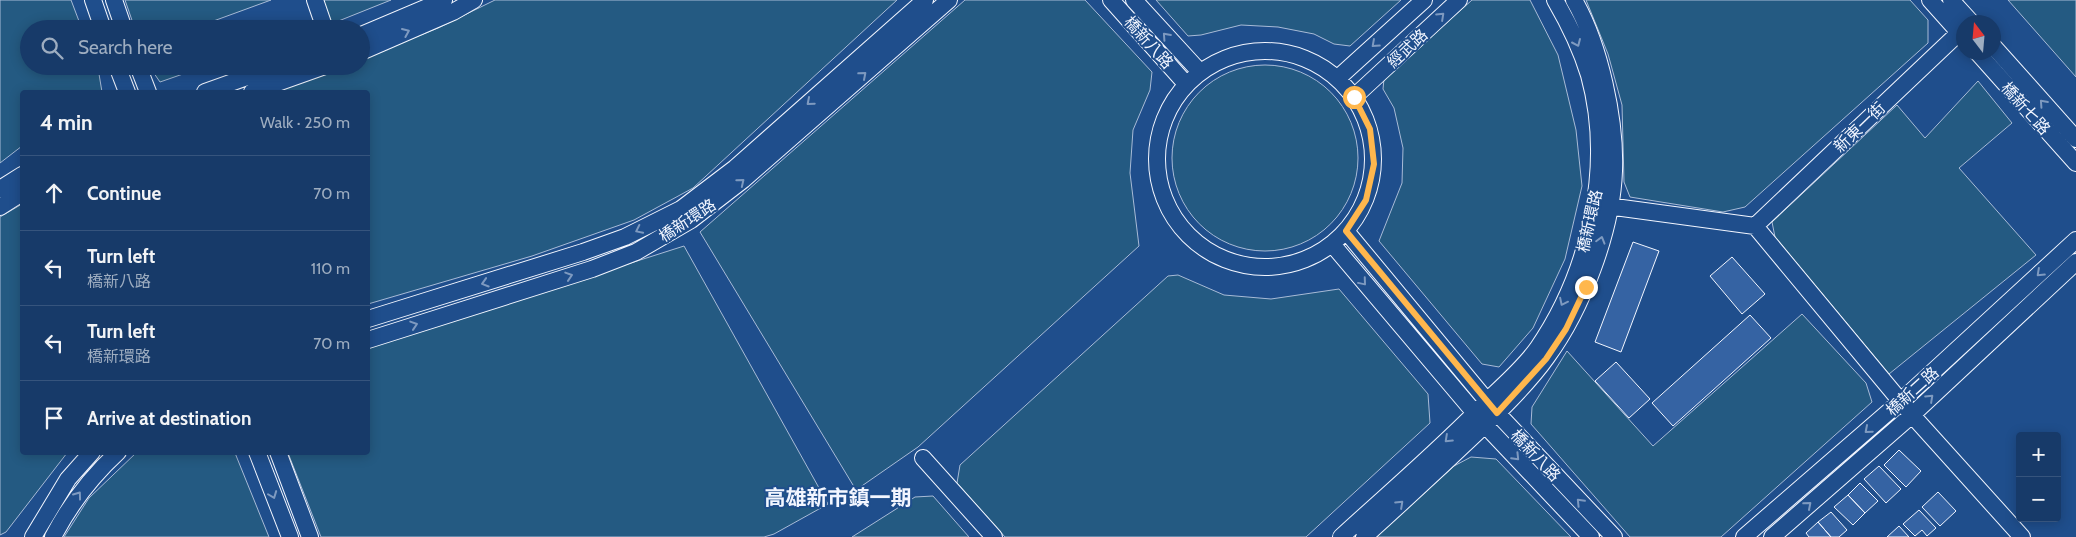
<!DOCTYPE html>
<meta charset="utf-8">
<style>
body{margin:0;font-family:Cabin,"Noto Sans TC",sans-serif;background:#20416f;color:#f1f3f6}
.controls{position:absolute;right:15px;bottom:15px;display:grid;overflow:hidden;border-radius:5px;box-shadow:0 2px 12px #0003}
.controls button{width:45px;height:45px;display:grid;place-items:center;padding:0;border:0;border-bottom:1px solid #36547d;background:#173a69;color:#f1f3f6;font:25px sans-serif}
.compass{position:absolute;left:1956px;top:15px;width:45px;height:45px;border-radius:50%;background:#173a69;box-shadow:0 2px 12px #0003;rotate:344deg}
.stop{position:absolute;width:15px;height:15px;margin:-11px;border:4px solid #ffb74d;border-radius:50%;background:#fff}
.stop.end{background:#ffb74d;border-color:#fff;box-shadow:0 1px 5px #0008}
.list{margin:0;padding:0;list-style:none}
h2{display:flex;justify-content:space-between;align-items:center;height:65px;margin:0;padding:0 20px;font-size:21px}
h2 small{font-size:16px;font-weight:400;color:#9eadc0}
.list li{display:grid;grid-template-columns:32px 1fr auto;gap:15px;align-items:center;box-sizing:border-box;height:75px;padding:0 20px;border-top:1px solid #36547d}
.list b{display:block;font-size:19px;white-space:nowrap}
.list p{margin:0;font-size:16px;white-space:nowrap;color:#9eadc0}
.list em{font-size:16px;font-style:normal;color:#9eadc0}
.icon{flex:none;width:28px;height:28px;fill:none;stroke:currentColor;stroke-width:2;stroke-linecap:round;stroke-linejoin:round}
.map{position:relative;flex:none;width:2076px;height:537px;overflow:hidden}
.search{position:absolute;background:#173a69;box-shadow:0 2px 12px #0003;left:20px;top:20px;width:350px;height:55px;display:flex;align-items:center;gap:12px;box-sizing:border-box;padding:0 18px;border-radius:28px;color:#9eadc0;font-size:19px}
.panel{position:absolute;background:#173a69;box-shadow:0 2px 12px #0003;left:20px;top:90px;width:350px;height:365px;border-radius:5px}
.map>svg:first-child{display:block}
.green{fill:#245a82;stroke:#a8bbd7}
.building{fill:#3563a3;stroke:#f2f6ff}
.lines{fill:none;stroke-linecap:round;stroke-linejoin:round}
.minor-casing{stroke:#f2f6ff;stroke-width:18}
.minor{stroke:#1f4e8c;stroke-width:16}
.oneway{stroke:#7e9ac0}
.route{stroke:#ffb74d;stroke-width:6}
.labels{text-anchor:middle;stroke-width:4;stroke-linejoin:round;paint-order:stroke}
.street-label{font-size:16px;fill:#f2f6ff;stroke:#1f4e8c}
.district-label{font-size:21px;font-weight:bold;fill:#f2f6ff;stroke:#1f4e8c}
</style>
<div class="map">
<svg width="2076" height="537" viewBox="0 0 2076 537">
<rect width="100%" height="100%" fill="#1f4e8c"/>
<path class="green" d="M0,0H71L82,29H29V66H97L99,74L102,92H22V146L0,163Z
M125,0H271L208,23L210,29H135Z
M321,0H391L336,22H330Z
M495,0H897L693,188L634,220L532,256L368,304V92H276L342,66H361V59L438,28Z
M965,0H1085L1152,72L1150,90L1133,130L1130,173L1139,246L918,447L856,490L700,232Z
M1156,0H1401L1350,46L1334,44L1314,34L1278,27L1241,25L1201,35L1188,36Z
M1472,0H1530L1558,55L1576,130L1582,186L1565,259L1533,328L1499,367L1482,364L1379,241L1402,183L1403,148L1394,108L1383,89L1384,79Z
M1586,0H1910L1928,20V43L1745,207L1723,212L1630,197L1624,182L1622,105L1608,54Z
M2008,0H2076V77Z
M1172 158a93 93 0 1 1 186 0a93 93 0 1 1-186 0Z
M149,66H206L160,82Z
M1978,81L2012,123L1959,168L2036,255L1889,374L1775,237L1772,222L1897,105L1925,138Z
M22,204V452L67,453L6,532L0,535V217Z
M684,246L828,504L774,534L764,537H321L288,453L368,452V347Z
M1178,275L1224,295L1271,299L1339,289L1428,394L1430,423L1306,537H1005L957,483L960,465L1168,276Z
M1802,314L1866,383L1872,402L1721,537H1630L1531,424L1532,407L1567,351L1653,446Z
M137,452L235,453L269,537H64L89,498Z
M1471,457L1496,459L1571,537H1376L1454,466Z
M933,496L969,537H852L915,497Z"/>
<path class="building" d="M1633,242L1659,251L1621,352L1595,342Z
M1732,257L1765,294L1742,314L1710,276Z
M1750,315L1771,338L1673,426L1652,403Z
M1616,362L1650,399L1629,418L1595,381Z
M1899,450L1921,471L1906,487L1884,465Z
M1879,466L1901,489L1886,503L1864,479Z
M1860,483L1878,501L1865,513L1848,495Z
M1938,492L1956,511L1940,526L1922,507Z
M1848,495L1865,513L1853,525L1834,507Z
M1919,510L1936,528L1927,536L1922,530L1915,536L1903,524Z
M1831,512L1847,530L1839,537H1831L1818,522Z
M1818,522L1831,537H1809L1806,533Z
M1899,526L1909,537H1887Z"/>
<g class="lines">
<defs>
<path id="minor" d="M93,0L103,29
M114,0L124,29
M315,0L325,29
M1111,0L1186,84
M1134,0L1200,72
M1930,0L1964,38
M1951,0L1971,22
M361,35L444,0
M1994,47L2076,139
M1157 159a108 108 0 1 1 216 0a108 108 0 1 1-216 0Z
M361,52L453,12L474,0
M1977,52L2076,163
M117,66L127,92
M138,66L148,92
M1338,78L1424,0
M205,92L278,66
M252,92L325,66
M1354,97L1459,0
M0,189L22,175
M1600,205L1755,226L1912,415L2022,537
M0,207L22,193
M1755,226L1964,28
M1346,231L1497,413L1614,537
M1332,244L1485,425L1591,537
M368,319L583,252L625,237L681,209L735,168L925,0
M368,340L592,269L636,252L691,220L743,180L949,0
M257,452L290,537
M278,452L310,537
M923,458L994,537
M33,537L68,479L92,452
M53,537C70,504 91,477 118,452
M1341,537C1391,491 1443,447 1490,398C1506,383 1524,367 1537,349C1590,272 1614,166 1589,75C1581,49 1569,24 1555,0
M1364,537C1405,500 1446,462 1486,424C1507,404 1530,381 1547,357C1582,309 1612,231 1614,171C1616,120 1600,45 1574,0
M1744,537L1901,401L2076,240
M1772,537L1912,415L2076,262"/>
</defs>
<use href="#minor" class="minor-casing"/>
<use href="#minor" class="minor"/>
</g>
<defs><path id="oneway-chevron" d="M-2-3.5L2.5 0L-2 3.5" fill="none" stroke-width="1.6" stroke-linecap="round" stroke-linejoin="round" transform="scale(1.25)"/></defs>
<g class="oneway">
<use href="#oneway-chevron" transform="translate(1441 16) rotate(-43)"/>
<use href="#oneway-chevron" transform="translate(406 32) rotate(-23)"/>
<use href="#oneway-chevron" transform="translate(1166 36) rotate(-132)"/>
<use href="#oneway-chevron" transform="translate(1577 43) rotate(66)"/>
<use href="#oneway-chevron" transform="translate(1375 44) rotate(138)"/>
<use href="#oneway-chevron" transform="translate(863 75) rotate(-41)"/>
<use href="#oneway-chevron" transform="translate(810 102) rotate(139)"/>
<use href="#oneway-chevron" transform="translate(2043 103) rotate(-132)"/>
<use href="#oneway-chevron" transform="translate(741 182) rotate(-39)"/>
<use href="#oneway-chevron" transform="translate(639 230) rotate(154)"/>
<use href="#oneway-chevron" transform="translate(1601 240) rotate(-74)"/>
<use href="#oneway-chevron" transform="translate(2040 273) rotate(137)"/>
<use href="#oneway-chevron" transform="translate(569 276) rotate(-18)"/>
<use href="#oneway-chevron" transform="translate(1363 282) rotate(50)"/>
<use href="#oneway-chevron" transform="translate(485 283) rotate(163)"/>
<use href="#oneway-chevron" transform="translate(1563 302) rotate(116)"/>
<use href="#oneway-chevron" transform="translate(414 325) rotate(-18)"/>
<use href="#oneway-chevron" transform="translate(1930 398) rotate(-43)"/>
<use href="#oneway-chevron" transform="translate(1868 430) rotate(139)"/>
<use href="#oneway-chevron" transform="translate(1448 439) rotate(137)"/>
<use href="#oneway-chevron" transform="translate(1516 457) rotate(46)"/>
<use href="#oneway-chevron" transform="translate(78 495) rotate(-54)"/>
<use href="#oneway-chevron" transform="translate(273 495) rotate(69)"/>
<use href="#oneway-chevron" transform="translate(1580 502) rotate(-134)"/>
<use href="#oneway-chevron" transform="translate(1400 504) rotate(-43)"/>
<use href="#oneway-chevron" transform="translate(1808 505) rotate(-41)"/>
</g>
<g class="lines">
<path class="route" d="M1354,97L1370,129L1374,164L1366,200L1346,231L1497,413L1546,359L1566,329L1586,287"/>
</g>
<g class="labels">
<g class="street-label">
<text transform="translate(1149 42) rotate(48)" y="6">橋新八路</text>
<text transform="translate(1407 48) rotate(-43)" y="6">經武路</text>
<text transform="translate(2026 108) rotate(48)" y="6">橋新七路</text>
<text transform="translate(1859 127) rotate(-44)" y="6">新東一街</text>
<text transform="translate(687 220) rotate(-33)" y="6">橋新環路</text>
<text transform="translate(1589 221) rotate(-77)" y="6">橋新環路</text>
<text transform="translate(1912 391) rotate(-42)" y="6">橋新二路</text>
<text transform="translate(1536 455) rotate(47)" y="6">橋新八路</text>
</g>
<g class="district-label">
<text x="838" y="505">高雄新市鎮一期</text>
</g>
</g>
</svg>
<div class="controls">
<button>+</button>
<button>−</button>
</div>
<svg class="compass" viewBox="-18 -18 36 36"><path d="M0-13l5 13h-10z" fill="#e53935"/><path d="M0 13l5-13h-10z" fill="#9eadc0"/></svg>
<div class="stop" style="left:1354px;top:97px"></div>
<div class="stop end" style="left:1586px;top:287px"></div>
<div class="search"><svg class="icon" aria-label="search" viewBox="0 0 24 24"><circle cx="10" cy="10" r="6"/><path d="M15 15l6 6"/></svg>Search here</div>
<section class="panel">
<h2>4 min<small>Walk · 250 m</small></h2>
<ul class="list">
<li><svg class="icon" aria-label="ahead" viewBox="0 0 24 24"><path d="M12 20V5M6 11l6-6 6 6"/></svg><div><b>Continue</b></div><em>70 m</em></li>
<li><svg class="icon" aria-label="left" viewBox="0 0 24 24"><path d="M17 20v-9H6M10 6l-5 5 5 5"/></svg><div><b>Turn left</b><p>橋新八路</p></div><em>110 m</em></li>
<li><svg class="icon" aria-label="left" viewBox="0 0 24 24"><path d="M17 20v-9H6M10 6l-5 5 5 5"/></svg><div><b>Turn left</b><p>橋新環路</p></div><em>70 m</em></li>
<li><svg class="icon" aria-label="arrive" viewBox="0 0 24 24"><path d="M6 21V4h12l-3 4 3 4H6"/></svg><div><b>Arrive at destination</b></div></li>
</ul>
</section>
</div>
